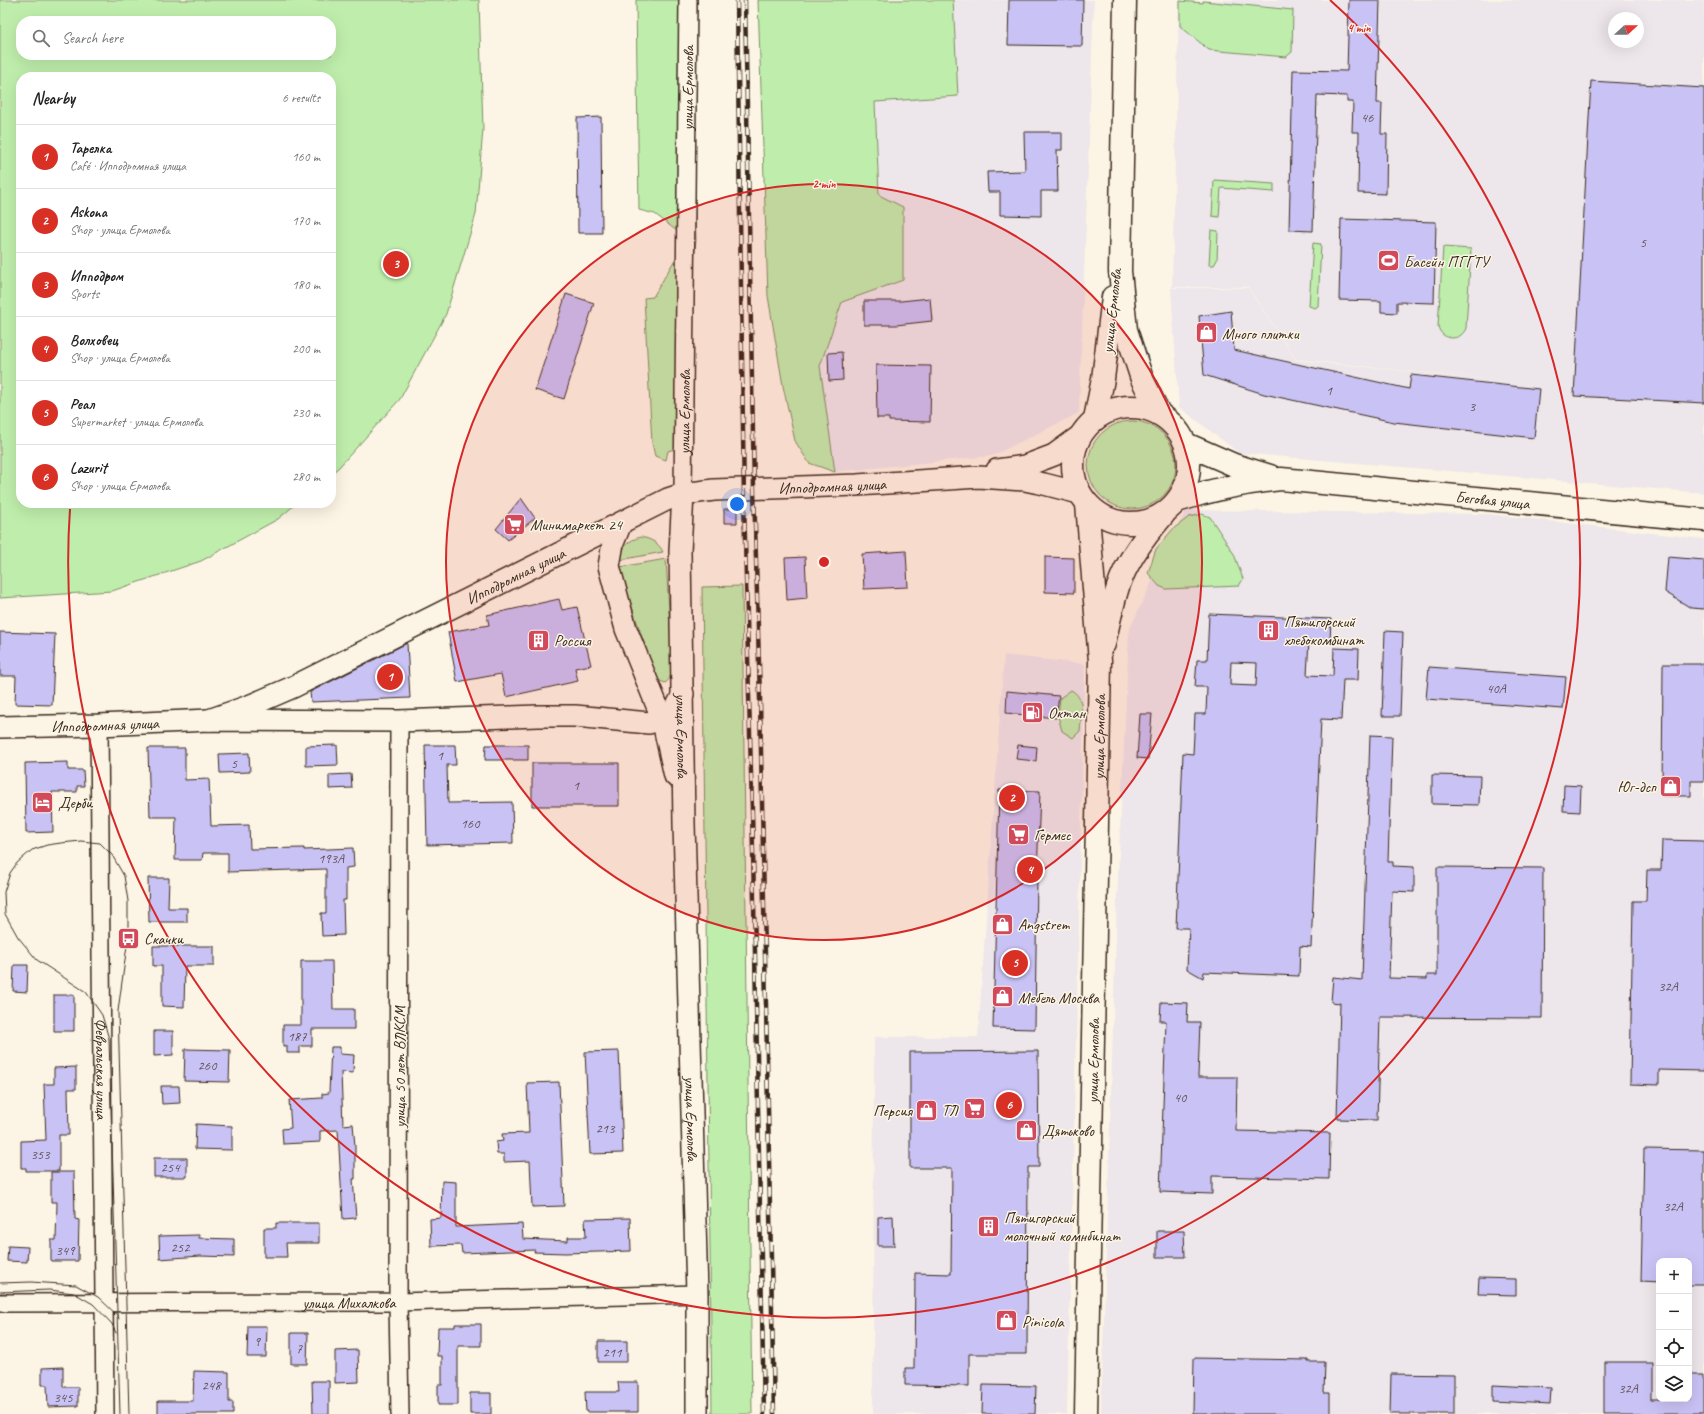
<!DOCTYPE html>
<meta charset="utf-8">
<style>
body{margin:0;font-family:Caveat,sans-serif;background:#f6f6f6;color:#222}
.controls{position:absolute;right:12px;bottom:12px;display:grid;overflow:hidden;border-radius:8px;box-shadow:0 4px 16px #0002}
.controls button{width:36px;height:36px;display:grid;place-items:center;padding:0;border:0;border-bottom:1px solid #e0e0e0;background:#fff;color:#222;font:20px sans-serif}
.compass{position:absolute;left:1608px;top:12px;width:36px;height:36px;border-radius:50%;background:#fff;box-shadow:0 4px 16px #0002;rotate:69deg}
.you{position:absolute;left:737px;top:504px;width:14px;height:14px;margin:-10px;border:3px solid #fff;border-radius:50%;background:#1a73e8;box-shadow:0 0 0 6px #1a73e833}
.badge{display:grid;place-items:center;width:26px;height:26px;border-radius:50%;background:#d93025;color:#fff;font-size:13px;font-weight:700}
.pin{position:absolute;translate:-50% -50%;border:2px solid #fff;box-shadow:0 1px 4px #0006}
.list{margin:0;padding:0;list-style:none}
h2{display:flex;justify-content:space-between;align-items:center;height:52px;margin:0;padding:0 16px;font-size:17px}
h2 small{font-size:13px;font-weight:400;color:#767676}
.list li{display:grid;grid-template-columns:26px 1fr auto;gap:12px;align-items:center;box-sizing:border-box;height:64px;padding:0 16px;border-top:1px solid #e0e0e0}
.list b{display:block;font-size:15px;white-space:nowrap}
.list p{margin:0;font-size:13px;white-space:nowrap;color:#767676}
.list em{font-size:13px;font-style:normal;color:#767676}
.icon{flex:none;width:22px;height:22px;fill:none;stroke:currentColor;stroke-width:2;stroke-linecap:round;stroke-linejoin:round}
.map{position:relative;flex:none;width:1704px;height:1414px;overflow:hidden}
.search{position:absolute;background:#fff;box-shadow:0 4px 16px #0002;left:16px;top:16px;width:320px;height:44px;display:flex;align-items:center;gap:10px;box-sizing:border-box;padding:0 14px;border-radius:16px;color:#767676;font-size:15px}
.panel{position:absolute;background:#fff;box-shadow:0 4px 16px #0002;left:16px;top:72px;width:320px;height:436px;border-radius:16px}
.map>svg:first-child{display:block}
.built{fill:#ede6ea;fill-rule:evenodd}
.green{fill:#bfeeac;stroke:#7d8c65;fill-rule:evenodd}
.building{fill:#c9c2f5;stroke:#3b2a1e;fill-rule:evenodd}
.lines{fill:none;stroke-linecap:round;stroke-linejoin:round}
.minor-casing{stroke:#3b2a1e;stroke-width:20}
.tertiary-casing{stroke:#3b2a1e;stroke-width:24}
.secondary-casing{stroke:#3b2a1e;stroke-width:25}
.minor{stroke:#fcf5e5;stroke-width:17}
.tertiary{stroke:#fcf5e5;stroke-width:21}
.secondary{stroke:#fcf5e5;stroke-width:22}
.tram{stroke:#3b2a1e;stroke-width:1}
.rail-casing{stroke:#3b2a1e;stroke-width:4.5}
.rail{stroke:#fcf5e5;stroke-width:3;stroke-dasharray:9;stroke-linecap:butt}
.ring{fill:none;stroke:#d62828;stroke-width:2}
.labels{text-anchor:middle;stroke-width:3;stroke-linejoin:round;paint-order:stroke}
.number-label{font-size:14px;fill:#5e5054}
.street-label{font-size:16px;fill:#3b2a1e;stroke:#fcf5e5}
.poi-label{font-size:16px;fill:#3b2a1e;stroke:#fcf5e5;text-anchor:start}
.centre{fill:#d62828;stroke:#fcf5e5;stroke-width:2}
.ring-label{font-size:12px;text-anchor:middle;font-weight:bold;fill:#d62828;stroke:#fcf5e5;stroke-width:3;stroke-linejoin:round;paint-order:stroke}
</style>
<div class="map">
<svg width="1704" height="1414" viewBox="0 0 1704 1414">
<rect width="100%" height="100%" fill="#fcf5e5"/>
<filter id="ink" filterUnits="userSpaceOnUse"><feTurbulence type="fractalNoise" baseFrequency=".025" numOctaves="2"/><feDisplacementMap in="SourceGraphic" scale="8" xChannelSelector="R" yChannelSelector="G"/><feConvolveMatrix kernelMatrix="1 2 1 2 8 2 1 2 1" color-interpolation-filters="sRGB"/></filter>
<g filter="url(#ink)">
<path class="built" d="M953,0H1094L1079,413L992,456L835,472L820,366L842,302L903,280L879,195L875,101L958,96Z
M1179,0L1202,2V0H1704V493L1239,453L1179,407L1171,288H1248L1296,360L1532,384L1296,359L1248,287H1172ZM1614,18H1638V42H1614Z
M1186,510L1488,514L1704,539V1414H1101L1117,899L1129,630ZM1659,1261H1689V1399H1659Z
M1004,655L1085,664L1067,1414H873L874,1037H978Z"/>
<path class="green" d="M0,0H479L483,129L476,214L446,314L400,399L339,467L331,474V77H21V503H297L278,519L201,561L112,591L0,598ZM21,21H331V55H21Z
M636,0H689L696,240L675,449L668,451L666,460L655,456L652,443L644,298L653,297L687,239L655,214L639,210Z
M758,0H953L958,96L875,102L879,195L903,207V280L842,302L820,366L835,472L809,463L795,441L783,386L768,296Z
M1180,1L1203,3V1L1293,10L1292,52L1286,57L1209,50L1180,26Z
M1214,180L1274,184V192L1221,188L1219,217L1212,216Z
M1211,230L1218,231L1217,260L1214,265H1209Z
M1313,243L1321,244L1318,306L1315,308L1309,306Z
M1443,247L1471,249L1466,328C1461,342 1441,341 1438,326Z
M1088 465a44 44 0 1 1 88 0a44 44 0 1 1-88 0Z
M1202,514L1210,517L1234,554L1243,579L1239,586L1166,589L1159,586L1148,573L1156,549L1173,529L1189,517Z
M641,537C651,539 659,543 663,552L620,560C623,546 628,540 641,537Z
M666,559L672,664C671,671 672,679 665,683L658,680L655,676L622,577L620,567Z
M742,586L752,1414H712L702,587Z
M1071,690C1086,698 1081,716 1080,731L1073,738L1062,731L1058,716L1060,698Z"/>
<path class="building" d="M1009,0H1083L1082,46L1008,45Z
M1349,0H1380L1377,103H1382L1381,134H1387L1386,194L1358,193L1359,132H1352L1353,102H1347V96L1317,95L1313,231L1289,230L1293,70L1347,71Z
M1591,81L1704,88V403L1574,396Z
M601,117L602,233H578L577,118Z
M1024,132H1062V150H1057L1058,191H1041V216L1000,215V192H988L987,172L1025,171Z
M1341,219L1436,222L1434,303L1397,302V313L1381,312V301L1339,300Z
M566,294L594,303L564,399L535,390Z
M930,298L932,321L896,325H864V301H901Z
M1231,311L1234,350L1409,389L1411,375L1539,389L1534,438L1394,422L1264,394L1204,375L1199,316Z
M842,352L843,380L829,381L828,353Z
M876,365L931,366L930,422L889,421V418H877Z
M521,498L535,518L508,540L496,529Z
M724,509H737V523H724Z
M906,551L908,587L864,589L862,554Z
M805,557L807,598L787,600L785,558Z
M1045,557L1074,558V593L1045,592Z
M1668,557L1704,560V609L1691,608L1665,592Z
M559,599L562,610L577,607L591,665L575,668L578,681L506,697L501,674L457,682L448,632L489,625L487,615Z
M1209,614L1331,619L1330,642L1309,641L1307,675L1333,676L1334,648L1359,649L1358,680H1343L1341,720L1321,719L1311,947L1300,946L1299,976L1204,972L1203,978L1187,969L1189,928H1176L1183,753L1193,754L1195,714H1206L1207,687H1195L1197,660H1207ZM1231,662L1257,663L1256,686L1230,685Z
M1385,631L1403,632L1400,716H1382Z
M0,632L55,634L52,705L15,704L16,676H0Z
M407,643L410,698L311,702L310,692Z
M1663,664H1704V781H1691V796H1662Z
M1429,667L1566,677L1563,709L1426,699Z
M1007,691L1059,696L1056,718L1006,713Z
M1140,714H1152L1148,759L1137,758Z
M1370,735L1392,736L1388,862H1393V866L1414,867V892L1392,891L1389,978L1427,979V975H1437V867L1543,868L1542,1018L1380,1017L1377,1120L1337,1119L1340,1003L1331,1002L1333,977L1362,980Z
M337,745L338,765L306,766V746Z
M425,745H455L456,765H447L448,803L512,802L513,843L427,845Z
M486,745H528V760H485Z
M1018,745L1037,747L1036,761L1016,759Z
M148,748H185V780L209,779L211,826L249,825L250,849L304,848V850L353,848L354,867L346,868V900H343L344,935L322,936L321,913H326V869L228,872V853H203L202,860H175L176,817H150Z
M249,753L250,772L220,773L219,754Z
M68,762V770H83L84,786H77V792H52L53,832L26,833L25,763Z
M532,763H619V806H532Z
M351,774L352,788L329,789V775Z
M1432,775L1480,776L1479,805L1432,804Z
M1564,785L1581,786L1580,812L1563,811Z
M999,790L1040,791L1037,877L1035,1029L993,1028Z
M1662,840L1704,841V1071L1659,1070V1085L1630,1084L1633,901H1646L1647,870H1661Z
M148,878H169L168,908H187V922H149Z
M153,946H214V966H185L184,1007L162,1006V966H153Z
M301,961H332L333,1009H354V1029H312V1046H300V1053H287V1046H283V1025H301Z
M14,965H28L27,992L13,991Z
M54,995H74V1031H54Z
M1161,1002L1188,1003L1187,1022H1200L1198,1077H1237L1236,1131L1330,1133L1329,1179L1212,1176V1194L1160,1192L1166,1021H1160Z
M154,1031H173V1055L154,1056Z
M331,1047H340V1054L354,1055L353,1073L341,1072L343,1125L353,1124L355,1146V1179H353L356,1218L343,1219L338,1130L320,1131V1142L283,1144L282,1129L291,1128L289,1100L322,1098V1094L329,1093Z
M185,1049L230,1050L229,1082L184,1081Z
M619,1051L623,1153L590,1154L585,1052Z
M1038,1051L1039,1167H1028L1027,1354H969V1386L905,1385V1368H914L915,1273L951,1274L952,1168H910V1052Z
M76,1067V1089H68L69,1135H59V1171H26V1168H21V1141L46,1140L44,1084H54V1068Z
M559,1082L564,1206L532,1207L530,1161L504,1162V1154H497L496,1142L503,1141L502,1134L529,1133L527,1083Z
M161,1086H179L180,1103L162,1104Z
M196,1124L232,1126V1150L195,1149Z
M1644,1149L1704,1150V1284H1689V1261H1659V1283L1641,1282Z
M154,1158H187V1177H154Z
M51,1172H74L75,1219L79,1220L78,1261H51V1240H56L57,1202H51Z
M442,1181L456,1182V1227L522,1224L523,1239L568,1241V1237H586L585,1219L630,1218L631,1251L565,1253L534,1252L535,1250L462,1253L461,1245L431,1246L430,1219L441,1218Z
M893,1216L894,1246H878V1217Z
M276,1223H319V1243H286L287,1257H264V1228H276Z
M1157,1231H1184L1185,1257H1157Z
M199,1235V1238L234,1239V1257L200,1256L160,1259L159,1236Z
M8,1246L28,1247L27,1262L7,1261Z
M1479,1278L1516,1279V1295L1478,1294Z
M455,1324H481V1346H458V1405H438V1385H442V1356H437L438,1327H455Z
M248,1326H267L266,1357H247Z
M291,1333H308L307,1364H291Z
M598,1341H627V1362H598Z
M358,1350L359,1382L335,1383V1351Z
M1194,1358L1308,1360V1362H1325L1324,1393H1330V1414H1193Z
M1604,1362H1652V1399H1689V1373H1704V1414H1604Z
M63,1367V1387H78V1406L48,1407L47,1385H42V1368Z
M194,1371L229,1372V1402H233V1414H158V1401H193Z
M1391,1374L1454,1375V1414H1390Z
M312,1381H329V1414H313Z
M618,1382H638V1412H586L585,1392H619Z
M983,1385L1036,1386L1035,1414H982Z
M1493,1385L1551,1388L1550,1404L1493,1401Z
M470,1393H491V1414H470Z"/>
<g class="lines">
<defs>
<g id="minor">
<path id="s1" d="M683,494L688,0"/>
<path d="M399,721L398,1302L400,1414"/>
<path id="s2" d="M99,725L105,1414"/>
<path id="s3" d="M0,1303L398,1302L697,1294"/>
</g>
<g id="tertiary">
<path d="M997,470L1025,466L1054,455L1080,436"/>
<path id="s4" d="M683,494L680,551L684,824L697,1294V1414"/>
<path d="M621,523L613,543L609,566L626,629L662,718L675,776"/>
<path id="s5" d="M209,720L249,706L293,687L668,499L683,494L714,490L857,485L978,477L1025,480L1044,484L1079,493"/>
<path id="s6" d="M0,727L99,725L209,720L399,721L538,716H575L649,723L671,714L676,708L683,694"/>
</g>
<g id="secondary">
<path d="M1125,0L1120,271L1126,330L1142,379L1159,413"/>
<circle cx="1131" cy="465" r="58"/>
<path d="M1095,419L1103,379L1113,297"/>
<path d="M1186,444L1234,465L1270,476"/>
<path id="s7" d="M1177,501C1213,489 1243,483 1281,479L1704,520"/>
<path d="M1104,644C1108,625 1112,606 1118,587C1127,560 1145,536 1164,514"/>
<path id="s8" d="M1086,1414L1100,661L1087,504"/>
</g>
</defs>
<use href="#minor" class="minor-casing"/>
<use href="#tertiary" class="tertiary-casing"/>
<use href="#secondary" class="secondary-casing"/>
<use href="#minor" class="minor"/>
<use href="#tertiary" class="tertiary"/>
<use href="#secondary" class="secondary"/>
<path class="tram" d="M0,1283L31,1282L76,1285L98,1297L118,1316L119,1319
M0,1292L49,1290L74,1293L93,1304L112,1324L116,1333
M120,1414L109,1039L102,1015L86,992L37,960L18,937L5,914L4,892L10,873L17,863L32,850L47,845L61,843L81,841L100,843L112,855L124,876L128,901V938L118,1011L129,1414"/>
<defs>
<path id="rail" d="M737,0L744,501L753,850L764,1414
M745,0L754,489L760,699L774,1414"/>
</defs>
<use href="#rail" class="rail-casing"/>
<use href="#rail" class="rail"/>
</g>
</g>
<circle cx="824" cy="562" r="378" fill="#d62828" fill-opacity=".12"/>
<g class="ring">
<circle cx="824" cy="562" r="378"/>
<path d="M1330 0A756 756 0 1 1 70 509"/>
</g>
<defs>
<symbol id="stadium-square" viewBox="-11 -11 22 22"><rect x="-9" y="-9" width="18" height="18" rx="4" fill="#d1495b" stroke="#fcf5e5"/><path d="M0-5a6.5 5 0 1 0 0 10a6.5 5 0 1 0 0-10ZM-3.5-1.8h7v3.6h-7Z" fill="#fff"/></symbol>
<symbol id="shop-square" viewBox="-11 -11 22 22"><rect x="-9" y="-9" width="18" height="18" rx="4" fill="#d1495b" stroke="#fcf5e5"/><path d="M-5-2.5h2.3a2.7 3.5 0 0 1 5.4 0H5L5.5 6h-11ZM-1.5-2.5h3a1.5 2.3 0 0 0-3 0Z" fill="#fff"/></symbol>
<symbol id="supermarket-square" viewBox="-11 -11 22 22"><rect x="-9" y="-9" width="18" height="18" rx="4" fill="#d1495b" stroke="#fcf5e5"/><path d="M-6-5.5h2.5l.6 2H6L4.5 2H-2.5L-4.4-4H-6ZM-1.5 3.2a1.3 1.3 0 1 0 .1 0ZM3 3.2a1.3 1.3 0 1 0 .1 0Z" fill="#fff"/></symbol>
<symbol id="building-square" viewBox="-11 -11 22 22"><rect x="-9" y="-9" width="18" height="18" rx="4" fill="#d1495b" stroke="#fcf5e5"/><path d="M-4-6H4V6H1V3H-1V6H-4ZM-2.5-4.3h1.7v1.8h-1.7ZM.8-4.3h1.7v1.8H.8ZM-2.5-1h1.7V.8h-1.7ZM.8-1h1.7V.8H.8Z" fill="#fff"/></symbol>
<symbol id="fuel-square" viewBox="-11 -11 22 22"><rect x="-9" y="-9" width="18" height="18" rx="4" fill="#d1495b" stroke="#fcf5e5"/><path d="M-5.5-6h7V0h2V4h1.3V-2.5L3-4.5l.8-.8L6-3V5H2.5V1h-1V6h-7ZM-4.2-4.7v3.2H.2V-4.7Z" fill="#fff"/></symbol>
<symbol id="hotel-square" viewBox="-11 -11 22 22"><rect x="-9" y="-9" width="18" height="18" rx="4" fill="#d1495b" stroke="#fcf5e5"/><path d="M-6-4.5h1.5V1H6V5H4.5V3h-9V5H-6ZM-4 0a1.8 1.8 0 1 1 3.6 0ZM.5 0V-2.5h3Q6-2.5 6 0Z" fill="#fff"/></symbol>
<symbol id="bus-square" viewBox="-11 -11 22 22"><rect x="-9" y="-9" width="18" height="18" rx="4" fill="#d1495b" stroke="#fcf5e5"/><path d="M-5-6H5V4H4V6H2V4H-2V6H-4V4H-5ZM-3.5-4V0h7V-4ZM-3.5 1.2v1.5H-2V1.2ZM2 1.2v1.5H3.5V1.2Z" fill="#fff"/></symbol>
</defs>
<g fill-rule="evenodd">
<use href="#stadium-square" x="1376" y="248" width="25" height="25"/>
<use href="#shop-square" x="1194" y="320" width="25" height="25"/>
<use href="#supermarket-square" x="502" y="512" width="25" height="25"/>
<use href="#building-square" x="1256" y="618" width="25" height="25"/>
<use href="#building-square" x="526" y="628" width="25" height="25"/>
<use href="#fuel-square" x="1020" y="700" width="25" height="25"/>
<use href="#shop-square" x="1658" y="774" width="25" height="25"/>
<use href="#hotel-square" x="30" y="790" width="25" height="25"/>
<use href="#supermarket-square" x="1006" y="822" width="25" height="25"/>
<use href="#shop-square" x="990" y="912" width="25" height="25"/>
<use href="#bus-square" x="116" y="926" width="25" height="25"/>
<use href="#shop-square" x="990" y="984" width="25" height="25"/>
<use href="#supermarket-square" x="962" y="1096" width="25" height="25"/>
<use href="#shop-square" x="914" y="1098" width="25" height="25"/>
<use href="#shop-square" x="1014" y="1118" width="25" height="25"/>
<use href="#building-square" x="976" y="1214" width="25" height="25"/>
<use href="#shop-square" x="994" y="1308" width="25" height="25"/>
</g>
<g class="labels">
<g class="number-label">
<text x="1367" y="122">46</text>
<text x="1643" y="247">5</text>
<text x="1329" y="395">1</text>
<text x="1472" y="411">3</text>
<text x="1496" y="693">40А</text>
<text x="440" y="760">1</text>
<text x="234" y="768">5</text>
<text x="576" y="790">1</text>
<text x="470" y="828">160</text>
<text x="331" y="863">193А</text>
<text x="1668" y="991">32А</text>
<text x="297" y="1041">187</text>
<text x="207" y="1070">260</text>
<text x="1180" y="1102">40</text>
<text x="605" y="1133">213</text>
<text x="40" y="1159">353</text>
<text x="170" y="1172">254</text>
<text x="1673" y="1211">32А</text>
<text x="180" y="1252">252</text>
<text x="65" y="1255">349</text>
<text x="257" y="1346">9</text>
<text x="299" y="1353">7</text>
<text x="612" y="1357">211</text>
<text x="211" y="1390">248</text>
<text x="1628" y="1393">32А</text>
<text x="63" y="1402">345</text>
</g>
<g class="street-label">
<text dy="6" stroke="none"><textPath href="#s1" startOffset="406">улица Ермолова</textPath></text>
<text transform="translate(1111 311) rotate(-84)" y="6">улица Ермолова</text>
<text dy="6" stroke="none"><textPath href="#s1" startOffset="82">улица Ермолова</textPath></text>
<text dy="6" stroke="none"><textPath href="#s5" startOffset="675">Ипподромная улица</textPath></text>
<text dy="6" stroke="none"><textPath href="#s7" startOffset="319">Беговая улица</textPath></text>
<text dy="6" stroke="none"><textPath href="#s5" startOffset="339">Ипподромная улица</textPath></text>
<text dy="6" stroke="none"><textPath href="#s6" startOffset="105">Ипподромная улица</textPath></text>
<text dy="6" stroke="none"><textPath href="#s4" startOffset="242">улица Ермолова</textPath></text>
<text dy="6" stroke="none"><textPath href="#s8" startOffset="677">улица Ермолова</textPath></text>
<text dy="6" stroke="none"><textPath href="#s8" startOffset="353">улица Ермолова</textPath></text>
<text transform="translate(399 1067) rotate(-90)" y="6">улица 50 лет ВЛКСМ</text>
<text dy="6" stroke="none"><textPath href="#s2" startOffset="344">Февральская улица</textPath></text>
<text dy="6" stroke="none"><textPath href="#s4" startOffset="625">улица Ермолова</textPath></text>
<text dy="6" stroke="none"><textPath href="#s3" startOffset="349">улица Михалкова</textPath></text>
</g>
<g class="poi-label">
<text x="1404" y="267">Басейн ПГГТУ</text>
<text x="1222" y="339">Много плитки</text>
<text x="530" y="530">Минимаркет 24</text>
<text x="1284" y="627">Пятигорский<tspan x="1284" dy="18">хлебокомбинат</tspan></text>
<text x="554" y="646">Россия</text>
<text x="1048" y="718">Октан</text>
<text x="1656" y="792" text-anchor="end">Юг-дсп</text>
<text x="58" y="808">Дерби</text>
<text x="1034" y="840">Гермес</text>
<text x="1018" y="930">Angstrem</text>
<text x="144" y="944">Скачки</text>
<text x="1018" y="1003">Мебель Москва</text>
<text x="958" y="1115" text-anchor="end">ТЛ</text>
<text x="912" y="1116" text-anchor="end">Персия</text>
<text x="1042" y="1136">Дятьково</text>
<text x="1004" y="1223">Пятигорский<tspan x="1004" dy="18">молочный комнбинат</tspan></text>
<text x="1022" y="1327">Pinicola</text>
</g>
</g>
<circle cx="824" cy="562" r="6" class="centre"/>
<g class="ring-label">
<text x="1359" y="32">4 min</text>
<text x="824" y="188">2 min</text>
</g>
</svg>
<div class="controls">
<button>+</button>
<button>−</button>
<button><svg class="icon" aria-label="locate" viewBox="0 0 24 24"><circle cx="12" cy="12" r="6"/><path d="M12 2v4M12 18v4M2 12h4M18 12h4"/></svg></button>
<button><svg class="icon" aria-label="layers" viewBox="0 0 24 24"><path d="M12 4l9 5-9 5-9-5zM3 14l9 5 9-5"/></svg></button>
</div>
<svg class="compass" viewBox="-18 -18 36 36"><path d="M0-13l5 13h-10z" fill="#e53935"/><path d="M0 13l5-13h-10z" fill="#767676"/></svg>
<div class="you"></div>
<div class="pin badge" style="left:390px;top:677px">1</div>
<div class="pin badge" style="left:1012px;top:798px">2</div>
<div class="pin badge" style="left:396px;top:264px">3</div>
<div class="pin badge" style="left:1030px;top:870px">4</div>
<div class="pin badge" style="left:1015px;top:963px">5</div>
<div class="pin badge" style="left:1009px;top:1105px">6</div>
<div class="search"><svg class="icon" aria-label="search" viewBox="0 0 24 24"><circle cx="10" cy="10" r="6"/><path d="M15 15l6 6"/></svg>Search here</div>
<section class="panel">
<h2>Nearby<small>6 results</small></h2>
<ul class="list">
<li><span class="badge">1</span><div><b>Тарелка</b><p>Café · Ипподромная улица</p></div><em>160 m</em></li>
<li><span class="badge">2</span><div><b>Askona</b><p>Shop · улица Ермолова</p></div><em>170 m</em></li>
<li><span class="badge">3</span><div><b>Ипподpом</b><p>Sports</p></div><em>180 m</em></li>
<li><span class="badge">4</span><div><b>Волховец</b><p>Shop · улица Ермолова</p></div><em>200 m</em></li>
<li><span class="badge">5</span><div><b>Реал</b><p>Supermarket · улица Ермолова</p></div><em>230 m</em></li>
<li><span class="badge">6</span><div><b>Lazurit</b><p>Shop · улица Ермолова</p></div><em>280 m</em></li>
</ul>
</section>
</div>
